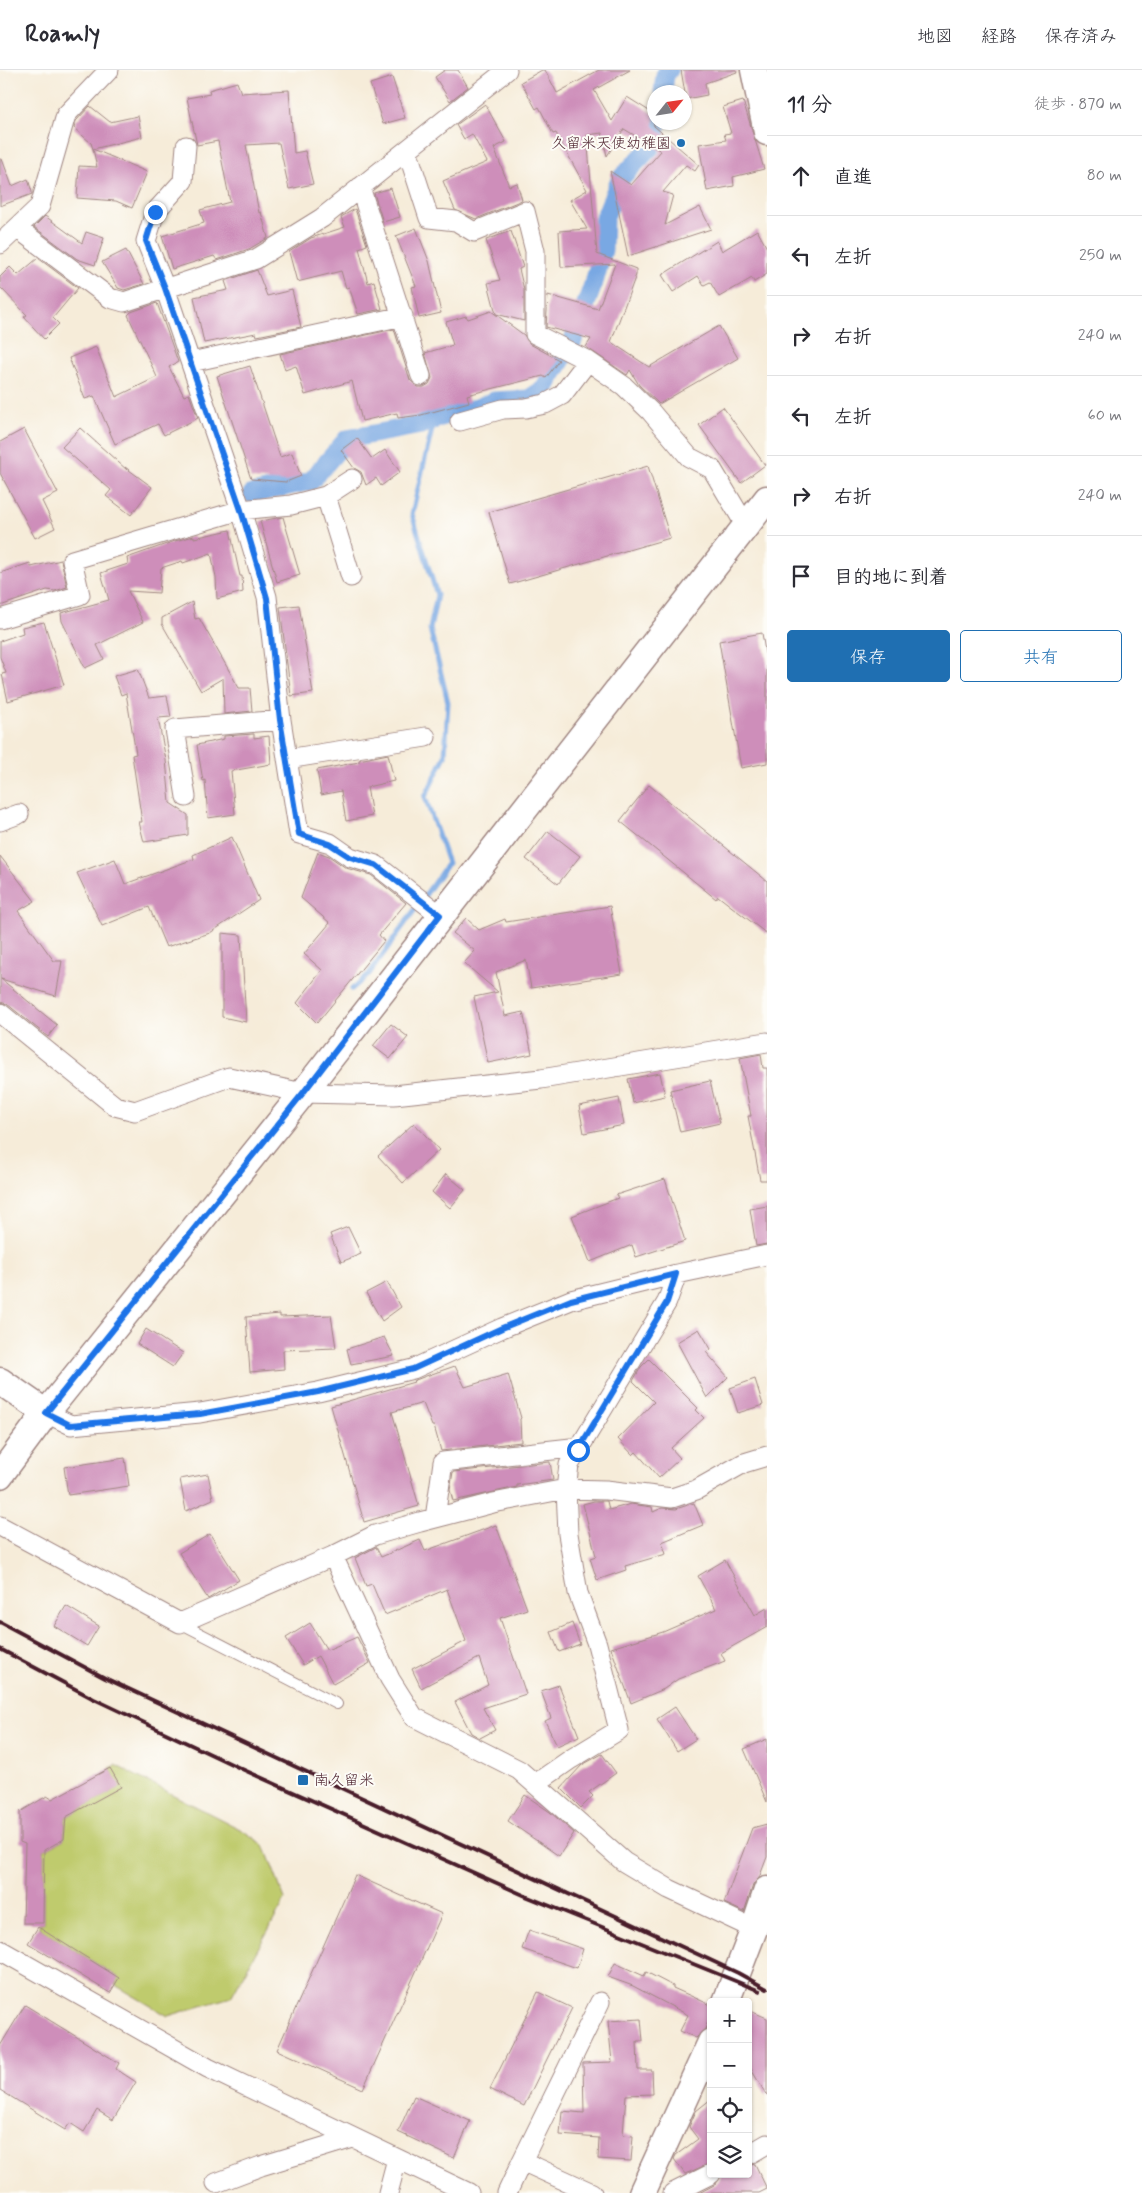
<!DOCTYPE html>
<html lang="ja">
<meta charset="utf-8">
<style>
body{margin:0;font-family:Mynerve,"Klee One",sans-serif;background:#f7f7f7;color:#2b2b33}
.controls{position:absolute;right:15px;bottom:15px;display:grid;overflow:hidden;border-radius:5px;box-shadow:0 1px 4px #0004}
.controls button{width:45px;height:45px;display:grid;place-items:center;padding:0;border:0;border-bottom:1px solid #e1e1e2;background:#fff;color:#2b2b33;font:25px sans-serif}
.compass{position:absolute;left:647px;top:15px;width:45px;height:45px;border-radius:50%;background:#fff;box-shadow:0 1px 4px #0004;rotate:60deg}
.stop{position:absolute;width:15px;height:15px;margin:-11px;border:4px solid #1a73e8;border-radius:50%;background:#fff}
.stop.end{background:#1a73e8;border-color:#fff;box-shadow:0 1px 5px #0008}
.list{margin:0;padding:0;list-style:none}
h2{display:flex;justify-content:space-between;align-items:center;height:65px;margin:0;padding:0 20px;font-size:21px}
h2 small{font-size:16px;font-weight:400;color:#7c7c81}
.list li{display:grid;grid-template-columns:32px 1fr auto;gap:15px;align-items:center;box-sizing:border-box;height:80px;padding:0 20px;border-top:1px solid #e1e1e2}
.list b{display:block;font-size:19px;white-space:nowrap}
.list em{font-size:16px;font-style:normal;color:#7c7c81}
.actions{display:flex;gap:10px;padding:15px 20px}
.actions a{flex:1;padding:11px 0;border:1px solid #1f6fb2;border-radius:5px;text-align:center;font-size:18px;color:#1f6fb2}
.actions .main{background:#1f6fb2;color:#fff}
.icon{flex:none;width:28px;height:28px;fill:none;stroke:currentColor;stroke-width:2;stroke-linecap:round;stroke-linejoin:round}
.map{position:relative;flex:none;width:767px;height:2123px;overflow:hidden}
header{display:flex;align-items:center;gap:30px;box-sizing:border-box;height:70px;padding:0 25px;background:#fff;border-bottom:1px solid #e1e1e2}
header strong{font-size:24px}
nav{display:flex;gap:28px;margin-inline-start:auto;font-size:18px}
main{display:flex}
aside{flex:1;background:#fff}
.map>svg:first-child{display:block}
.green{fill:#bfcb6d;stroke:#84754c}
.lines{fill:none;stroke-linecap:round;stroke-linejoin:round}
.stream{stroke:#79a8e3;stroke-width:5}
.canal{stroke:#79a8e3;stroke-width:19}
.building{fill:#ce8eba}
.lane-casing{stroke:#a08682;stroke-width:12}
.street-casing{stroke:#a08682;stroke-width:21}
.secondary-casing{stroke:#a08682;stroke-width:29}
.lane{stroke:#fff;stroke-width:10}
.street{stroke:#fff;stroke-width:19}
.secondary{stroke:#fff;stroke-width:26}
.rail{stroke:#4a1f2b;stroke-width:4}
.route{stroke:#1a73e8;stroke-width:6}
.poi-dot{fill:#1f6fb2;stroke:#fdfcf7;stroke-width:2}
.labels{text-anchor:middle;stroke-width:4;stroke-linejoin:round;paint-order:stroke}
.poi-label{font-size:15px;fill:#4a1f2b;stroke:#fdfcf7;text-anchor:end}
</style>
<header>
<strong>Roamly</strong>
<nav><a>地図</a><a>経路</a><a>保存済み</a></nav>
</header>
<main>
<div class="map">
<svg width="767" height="2123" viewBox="0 0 767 2123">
<rect width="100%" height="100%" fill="#fdfcf7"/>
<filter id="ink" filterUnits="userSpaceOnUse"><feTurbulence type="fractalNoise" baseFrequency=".02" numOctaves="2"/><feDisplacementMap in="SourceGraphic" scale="10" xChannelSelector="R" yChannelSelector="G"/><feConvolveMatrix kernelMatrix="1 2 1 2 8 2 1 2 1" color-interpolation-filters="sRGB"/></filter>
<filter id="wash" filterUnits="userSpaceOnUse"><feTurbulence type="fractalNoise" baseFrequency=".0096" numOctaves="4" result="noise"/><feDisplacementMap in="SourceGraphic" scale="20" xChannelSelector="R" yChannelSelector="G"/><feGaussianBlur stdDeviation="1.12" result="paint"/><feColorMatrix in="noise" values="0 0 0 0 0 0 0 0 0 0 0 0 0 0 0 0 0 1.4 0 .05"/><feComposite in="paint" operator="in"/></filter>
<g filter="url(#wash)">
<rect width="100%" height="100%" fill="#f6ecd9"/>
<path class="green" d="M115,1695L242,1760L264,1775L285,1830L231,1927L168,1946L115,1915L119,1908L39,1858V1853H43L44,1780L64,1769L66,1747L120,1717L110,1698Z"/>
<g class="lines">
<path class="stream" d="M352,919L369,904L448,793L425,727L445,686L448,632L430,559L437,525L412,444L434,351"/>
<path class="canal" d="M663,22L665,5L669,0
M252,424L311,411L347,369L421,355L451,343L477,338L494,331L529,329L544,319L572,273L595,209L603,180L604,149L620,109L651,77L658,52"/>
</g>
<g id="blocks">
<path class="building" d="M445,0H458L468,17L450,31L435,7Z
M542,0H545L557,23L599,0H630L594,20L612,51L627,27L654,44V56L699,95L695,101L686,95L663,122L673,125L665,155L700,137L711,159L628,186L610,101L631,115L661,81L624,59L607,86L602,63L587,65L597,184L636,199V205L611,272L649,297L719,256L738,288L659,334L639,315L630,300L627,305L586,277L591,269L546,257L548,225L598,239L615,194L561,197L559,161L587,159L570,130L587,120L556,63L553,64L539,37L536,39L521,12Z
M681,0H736L737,2L705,13L707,25L686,29Z
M392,7L405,48L383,54L370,14Z
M237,12L241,23L289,20L294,83L305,81L313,114L289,119L279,73L246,75L259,143L261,142L268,168L249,179L217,190L214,186L172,199L162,166L204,153L200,140L230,132L218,71L197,75L187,28L210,24L209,20Z
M743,31L764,99L733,107L734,116L707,121L699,74L726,70L724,64L731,63L723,37Z
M485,34L506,72L494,78L509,116L517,113L522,130L476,149L455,140L443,111L487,92L472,64L464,69L456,55Z
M90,36L110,52L138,46L142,67L93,79L91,73L74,58L76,51Z
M93,79L147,102L132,138L116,131L77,128L79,96L97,97Z
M0,89H2L12,116L28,109L32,122V124L0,136Z
M391,118L400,147L383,152L374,123Z
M355,139L367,175L359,178L368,213L374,211L382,239L358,244L349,217L346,218L341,201L297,212L289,182L311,168L345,157L341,147Z
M45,146L82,173L86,162L104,168L95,195L77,189L34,157Z
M416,158L429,191L441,243L419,248L412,217L416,216L396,166Z
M757,160L767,178V204L754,212L752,208L719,227L710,212L704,215L698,206L673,222L662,205L717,171L722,181Z
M511,161L523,197L519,199L524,220V251L496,244L488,213L500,210L486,170Z
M126,180L144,214L124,220L118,218L102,192Z
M38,188L78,218L53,248L59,254L44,269L24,247L27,245L0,217V207L10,197L18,205Z
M257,200L267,226L292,220L301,257L257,266L256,263L204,273L194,227L228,220L225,211Z
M157,233L178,292L169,297L184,326L189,324L198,348L164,365L158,354L115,374L94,326L85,329L69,288L96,277L116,327L157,307L128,245L131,242Z
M491,241L524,265L530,274L559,290L546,308L543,306L467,325L469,332L421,345L398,348L397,343L362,351L352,311L305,325L296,296L285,300L280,284L394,259L410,310L418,317H424L429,314L432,308L425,283L453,275L446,252L466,246L468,249Z
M250,296L280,387L292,383L301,406L286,412L251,409L217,306Z
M723,337L765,395L741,413L699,355Z
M80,358L127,400L125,397L152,417L131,445L106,426L111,420L62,377Z
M24,359L58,423L42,431L55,458L35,468L0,403V372Z
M357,368L372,389L385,380L400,402L381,416L376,408L366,415L361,402L354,398L341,380Z
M648,396L670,468L510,514L489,442Z
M283,447L300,505L277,512L260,451Z
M230,460L240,506H242L243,522L217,529L216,507L211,483L183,493L182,491L161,498L159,523L128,521L143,552L97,575L104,589L85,598L62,551L61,543L109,530L101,503L128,494L127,488L175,471L194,466V468Z
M61,490L67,517L55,521L47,520L0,536V503L30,493L31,497Z
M192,532L195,549L199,548L239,618H250L252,641L224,644L223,608L201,621L162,554V548Z
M299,535L313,623L291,626L280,537Z
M44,552L64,615L8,631L2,604L6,603L0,587V571L23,563L22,557Z
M762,563L767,594V693L741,698L719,571Z
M138,599L149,628L167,626L171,647L158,648L166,690L170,733L188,745V765L144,772L139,752H142L132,685L136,684L126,623L121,625L114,606Z
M254,664V668L269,666L271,694L231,701L235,744L208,748L205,710L203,711L197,675L224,669V666Z
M388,684L394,711L367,717L372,746L346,751L341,721L321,725L317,700L359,692V690Z
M649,715L767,811V864L718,826L716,829L620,751Z
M548,761L580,786L558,814L526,789Z
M232,767L259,830L210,863L166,877L149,837L102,856L77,803L115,789L125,814L194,789L193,785Z
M318,782L329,786L346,798L371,805L406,833L379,865L384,871L317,953L297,933L322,900L304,884L330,853L301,828Z
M0,786L35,831L18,841L54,891H62L56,926L1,909L57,955L48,967L7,934L0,932Z
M610,836L622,904L531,918L526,890L496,902L505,946L523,942L532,984L488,993L474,927L498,922L464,893L475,881L453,863L466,848L479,860L505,849L506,852Z
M222,863L241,865L246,952L222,947Z
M391,954L408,967L390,989L373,976Z
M761,984L763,998H767V1110H760L748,1046H751L740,988Z
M660,1003L665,1026L633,1033L628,1009Z
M710,1011L720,1053L680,1062L670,1020Z
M619,1028L624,1055L584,1063L579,1036Z
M414,1053L439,1080L403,1113L378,1086Z
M446,1104L465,1120L450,1138L432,1122Z
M665,1109L685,1171L636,1187L632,1175L590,1192L572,1146L618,1128L616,1125Z
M767,1136V1174L756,1176L750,1139Z
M348,1157L361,1184L341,1192L330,1164Z
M387,1212L401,1237L382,1251L366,1223Z
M280,1244V1247L331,1245L336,1278L283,1280L284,1299L250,1302L246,1247Z
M146,1259L183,1283L173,1297L137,1274Z
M699,1259L711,1279L706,1282L728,1307L707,1328L677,1272Z
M384,1267L394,1286L351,1294L347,1279Z
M649,1289L698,1338L696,1340L704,1348L671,1378L680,1388L659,1408L636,1382L633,1385L618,1369L654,1332L633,1311L641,1297Z
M455,1296L465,1317L508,1304L521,1348L520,1349L521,1372L441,1381L434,1356H432L423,1333L392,1342L419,1436L364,1452L331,1336L414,1312L413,1311L426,1306Z
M755,1309L763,1335L738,1343L730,1318Z
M125,1388L129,1416L68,1425L64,1397Z
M550,1392L553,1410L517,1415V1417L453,1431L450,1420L453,1402Z
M208,1404L213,1429L186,1441L180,1409Z
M594,1431H607L609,1440L631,1434L652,1437L653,1442L662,1438L676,1439L694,1433L703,1455L662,1472L666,1484L625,1496L626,1500L597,1510L590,1488L596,1486L583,1434Z
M496,1455L527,1539L500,1548L526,1624L483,1638L495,1660L480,1668L471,1663L455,1632L488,1615L479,1588L421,1618L412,1599L466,1571L447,1519L385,1545L372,1514L366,1516L355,1488L376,1477L381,1487L420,1470L425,1481Z
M210,1464L239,1510L208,1529L179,1483Z
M725,1490L755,1545L767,1538V1557L721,1583L725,1591L678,1609L664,1619L631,1633L611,1578L663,1562L716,1539L698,1506Z
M66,1536L99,1556L87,1576L54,1556Z
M310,1553L327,1580L357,1567L370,1593L333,1614L318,1586L303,1595L286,1568Z
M572,1553L580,1574L559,1582L551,1562Z
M559,1615L579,1666L557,1676L545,1651L551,1648L541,1621Z
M675,1637L696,1669L677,1681L657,1649Z
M767,1669V1732L744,1679Z
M602,1684L616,1703L589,1722L593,1726L581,1738L561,1718L582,1695Z
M110,1698L121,1717L66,1747L64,1769L44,1780L43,1853H23L25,1774L20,1772V1742L47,1726L52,1729Z
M525,1725L550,1742L574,1763L559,1786L508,1751Z
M767,1754V1787L759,1808L753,1815L744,1842L724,1833L752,1758Z
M355,1805L442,1844L363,2019L277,1980Z
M38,1857L119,1908L110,1923L28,1873Z
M529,1860L583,1879L577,1898L522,1879Z
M615,1893L644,1906L646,1902L673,1916V1918L711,1935V1945L705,1959L696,1968L680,1961L688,1945L633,1916L608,1907Z
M538,1922L572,1938L524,2036L490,2019Z
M25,1935L119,1993L116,1999L136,2012L113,2050L97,2040L84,2062L70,2053L65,2060L0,2020V1976Z
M748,1940L767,1948V2026L748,1994Z
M641,1949L643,1971H637L638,2000H652L653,2024L626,2025L623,2065L633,2066L631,2091L598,2089L599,2068L560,2065L562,2041L584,2043L583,1993L612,1992L608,1951Z
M414,2026L470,2051L454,2088L398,2062Z
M711,2029V2093L685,2104L674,2089L676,2085L698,2069L689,2057L696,2041Z
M755,2094L767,2119L759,2123H699L716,2114L722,2104H748V2096Z"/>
</g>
</g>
<g filter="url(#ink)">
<use href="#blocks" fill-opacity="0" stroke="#a08682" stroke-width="1"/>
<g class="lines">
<defs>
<path id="lane" d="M180,1553L337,1634"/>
<path id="street" d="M186,76L183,111L155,142L146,171L165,218L241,440L267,527L281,650L299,764L330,773L350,787L376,795L440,845
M407,80L429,148L456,151L474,162L525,141L535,181V264L588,291L624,316L651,342L689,387L712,399L746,456
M360,117L421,306
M17,158L110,228L124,232L256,189L322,148L507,0
M0,174L40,136L66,45L109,0
M191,292L403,246
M460,351L503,339L526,338L545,334L562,325L588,291
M326,426L351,507
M0,549L80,525L72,490L241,440L291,435L326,426L352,409
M287,689L426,667
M186,727L175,659L281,650
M0,751L19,744
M0,943L115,1036L135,1041L229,1007L303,1023L394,1025L541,1009L767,972
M46,1343L71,1355L200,1343L318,1322L413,1299L502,1258L571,1230L677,1204L767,1185
M435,1448L443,1392L571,1378L578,1380
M0,1456L180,1553L333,1486L375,1465L420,1452L493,1433L566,1419L606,1420L672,1428L696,1420L744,1393L767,1386
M333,1486L390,1609L414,1647L519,1700L535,1714L571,1689L619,1660L597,1574L578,1523L568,1464L566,1419L569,1395L667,1232L677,1204
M535,1714L624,1792L669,1819L754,1859
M0,1880L208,1998L469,2123
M748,2085L767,2074
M522,2091L600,1932
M216,2113L261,2096L353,2068
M388,2123L397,2089
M507,2123L522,2091L592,2123
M673,2123L711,2104"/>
<path id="secondary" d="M754,0L767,62
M0,1311L46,1343
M0,1405L46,1343L303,1023L767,429
M726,1932L754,1859L767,1820
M642,2123L711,1972"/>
</defs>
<use href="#lane" class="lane-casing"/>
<use href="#street" class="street-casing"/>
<use href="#secondary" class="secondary-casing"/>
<use href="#lane" class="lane"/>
<use href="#street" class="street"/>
<use href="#secondary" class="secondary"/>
<path class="rail" d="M0,1552L105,1608L738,1903L767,1919
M0,1579L94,1629L244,1700L528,1827L760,1921"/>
</g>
</g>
<g class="lines" filter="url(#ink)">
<path class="route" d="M155,142L146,171L165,218L241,440L267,528L280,650L299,764L330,774L350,787L376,795L440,845L303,1023L46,1343L70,1355L200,1344L318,1322L413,1299L502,1258L571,1230L676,1204L667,1232L578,1380"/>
</g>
<g class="poi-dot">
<circle cx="681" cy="73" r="5"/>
<rect x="297" y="1704" width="12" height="12" rx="2.5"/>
</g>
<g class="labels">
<g class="poi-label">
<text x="671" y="78">久留米天使幼稚園</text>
<text x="314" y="1715" text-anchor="start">南久留米</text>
</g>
</g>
</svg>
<div class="controls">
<button>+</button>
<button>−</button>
<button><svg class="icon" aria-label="locate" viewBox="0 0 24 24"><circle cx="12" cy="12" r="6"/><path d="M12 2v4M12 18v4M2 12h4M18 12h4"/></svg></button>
<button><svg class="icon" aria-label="layers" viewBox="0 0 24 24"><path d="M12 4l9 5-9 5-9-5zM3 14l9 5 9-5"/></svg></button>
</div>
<svg class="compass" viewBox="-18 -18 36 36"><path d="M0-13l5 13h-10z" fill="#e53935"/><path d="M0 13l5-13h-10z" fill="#7c7c81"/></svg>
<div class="stop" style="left:578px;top:1380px"></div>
<div class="stop end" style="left:155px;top:142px"></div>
</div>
<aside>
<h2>11 分<small>徒歩 · 870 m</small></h2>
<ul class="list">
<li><svg class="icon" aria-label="ahead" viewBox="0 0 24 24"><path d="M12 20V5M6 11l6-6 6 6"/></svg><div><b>直進</b></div><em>80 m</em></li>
<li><svg class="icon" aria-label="left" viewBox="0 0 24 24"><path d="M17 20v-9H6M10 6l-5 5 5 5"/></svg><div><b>左折</b></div><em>250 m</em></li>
<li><svg class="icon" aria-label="right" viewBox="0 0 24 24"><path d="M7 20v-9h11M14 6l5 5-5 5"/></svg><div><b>右折</b></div><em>240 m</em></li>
<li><svg class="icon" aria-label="left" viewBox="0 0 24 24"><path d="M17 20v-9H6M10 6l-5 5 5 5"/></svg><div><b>左折</b></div><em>60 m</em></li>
<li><svg class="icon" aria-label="right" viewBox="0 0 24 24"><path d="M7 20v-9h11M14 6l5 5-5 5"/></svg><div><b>右折</b></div><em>240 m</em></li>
<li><svg class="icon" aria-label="arrive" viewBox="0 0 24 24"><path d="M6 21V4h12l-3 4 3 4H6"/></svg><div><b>目的地に到着</b></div></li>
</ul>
<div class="actions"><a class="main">保存</a><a>共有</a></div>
</aside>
</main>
